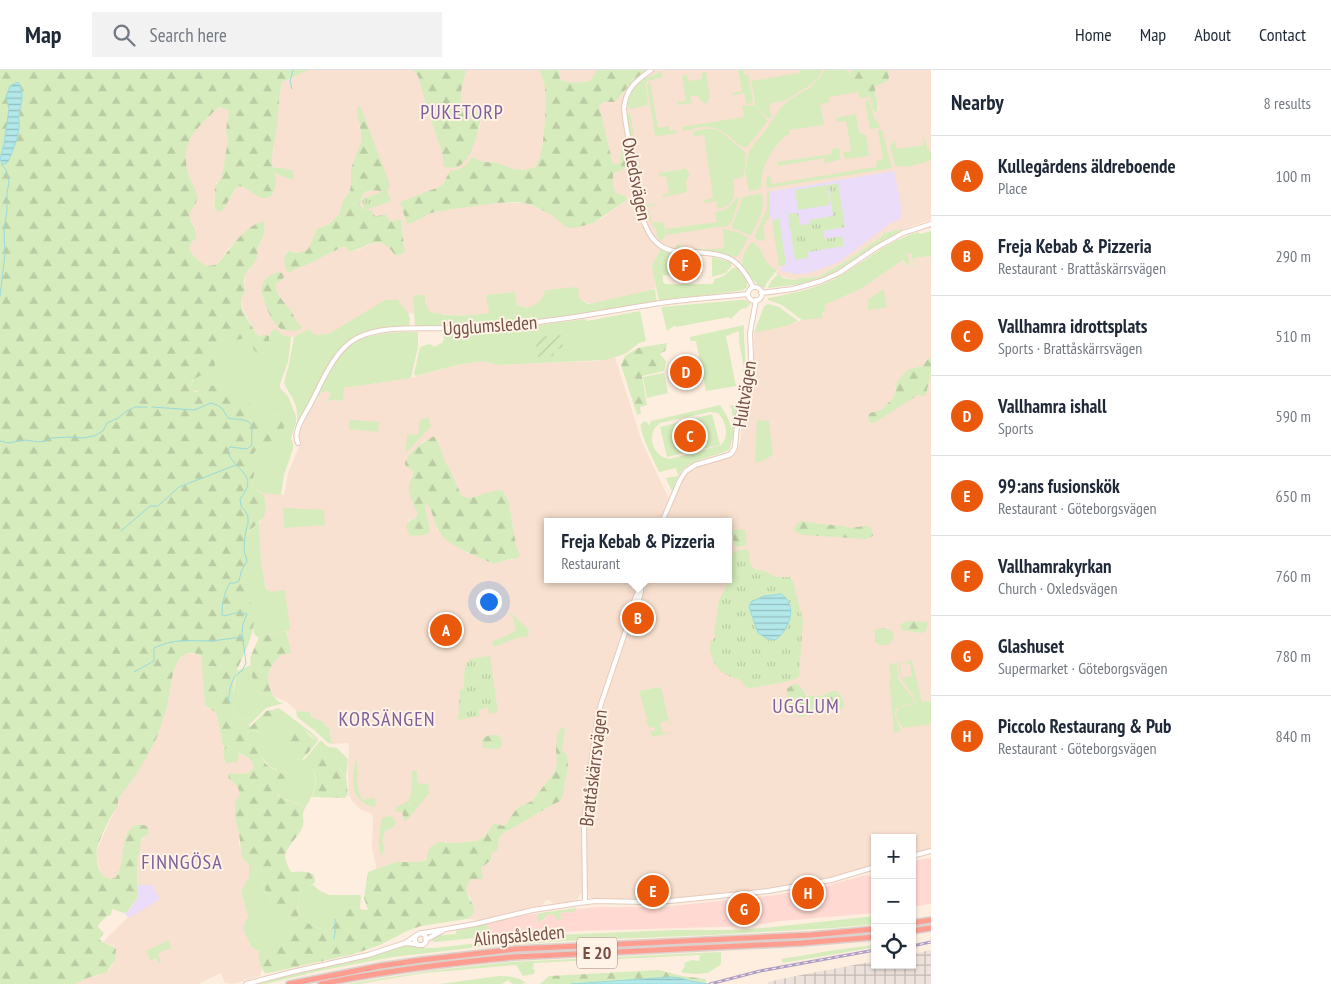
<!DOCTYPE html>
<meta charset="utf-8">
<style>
body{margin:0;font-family:"PT Sans Narrow",sans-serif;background:#f2f2f3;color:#1f2937}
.controls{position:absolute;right:15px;bottom:15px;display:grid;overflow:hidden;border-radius:0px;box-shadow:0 1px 4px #0004}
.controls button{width:45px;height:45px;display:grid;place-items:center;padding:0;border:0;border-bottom:1px solid #e0e1e3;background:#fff;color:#1f2937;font:25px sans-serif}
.you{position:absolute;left:488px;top:531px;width:18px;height:18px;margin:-12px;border:4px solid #fff;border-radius:50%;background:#1a73e8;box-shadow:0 0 0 8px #1a73e833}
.badge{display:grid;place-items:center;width:32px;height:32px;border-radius:50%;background:#ea580c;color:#fff;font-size:16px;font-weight:700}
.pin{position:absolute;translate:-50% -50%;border:2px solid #fff;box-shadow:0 1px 5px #0006}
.popup{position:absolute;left:544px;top:448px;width:188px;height:65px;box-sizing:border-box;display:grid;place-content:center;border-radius:0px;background:#fff;filter:drop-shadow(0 1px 4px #0005);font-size:16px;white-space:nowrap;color:#747a83}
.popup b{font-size:19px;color:#1f2937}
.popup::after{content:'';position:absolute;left:50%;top:100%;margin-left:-10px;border:10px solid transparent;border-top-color:#fff}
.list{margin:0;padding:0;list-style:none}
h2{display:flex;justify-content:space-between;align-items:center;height:65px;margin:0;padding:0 20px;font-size:21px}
h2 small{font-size:16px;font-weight:400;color:#747a83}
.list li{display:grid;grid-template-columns:32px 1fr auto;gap:15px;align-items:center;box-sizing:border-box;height:80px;padding:0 20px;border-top:1px solid #e0e1e3}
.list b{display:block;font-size:19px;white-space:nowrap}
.list p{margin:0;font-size:16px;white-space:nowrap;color:#747a83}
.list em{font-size:16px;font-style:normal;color:#747a83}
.icon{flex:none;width:28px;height:28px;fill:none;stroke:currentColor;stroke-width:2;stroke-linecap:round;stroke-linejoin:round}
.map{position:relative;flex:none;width:931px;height:914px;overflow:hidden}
header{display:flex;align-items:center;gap:30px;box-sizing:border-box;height:70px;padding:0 25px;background:#fff;border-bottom:1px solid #e0e1e3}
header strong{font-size:24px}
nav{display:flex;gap:28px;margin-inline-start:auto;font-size:18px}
.search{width:350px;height:45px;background:#f2f2f3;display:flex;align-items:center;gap:12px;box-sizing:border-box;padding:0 18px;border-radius:0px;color:#747a83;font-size:19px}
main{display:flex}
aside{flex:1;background:#fff}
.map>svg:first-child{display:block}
.residential{fill:#f8e1d0;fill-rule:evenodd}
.commercial{fill:#ffd9d2}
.industrial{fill:url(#industrial-grid)}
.education{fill:#ebdcfa}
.grass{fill:#d6ecbd;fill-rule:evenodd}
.forest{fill:url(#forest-firs);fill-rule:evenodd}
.park{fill:url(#park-tufts);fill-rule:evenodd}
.garden{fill:url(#garden-furrows)}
.water{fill:url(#water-rules);stroke:#98dadb}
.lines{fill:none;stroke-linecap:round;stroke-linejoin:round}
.stream{stroke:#98dadb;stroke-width:1}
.minor-casing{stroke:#e5cabd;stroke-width:6}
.highway-casing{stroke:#dbd2cf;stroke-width:8}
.minor{stroke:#fff;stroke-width:4}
.highway{stroke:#fe9e90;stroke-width:5}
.rail-casing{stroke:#ae9ec7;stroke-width:3}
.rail{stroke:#fff2e7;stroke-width:1;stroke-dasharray:4;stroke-linecap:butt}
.labels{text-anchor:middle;stroke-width:4;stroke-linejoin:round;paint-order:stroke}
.shield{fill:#fff2e7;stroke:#9f8176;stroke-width:1}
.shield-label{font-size:18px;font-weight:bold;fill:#765045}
.street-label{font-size:19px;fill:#765045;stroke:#fff2e7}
.neighbourhood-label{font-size:20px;letter-spacing:1px;fill:#7f609a;stroke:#fff2e7}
</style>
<header>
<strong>Map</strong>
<div class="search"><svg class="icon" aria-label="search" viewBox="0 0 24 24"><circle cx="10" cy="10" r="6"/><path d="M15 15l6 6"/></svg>Search here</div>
<nav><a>Home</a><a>Map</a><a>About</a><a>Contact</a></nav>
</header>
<main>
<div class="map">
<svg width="931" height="914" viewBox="0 0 931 914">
<defs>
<pattern id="industrial-grid" width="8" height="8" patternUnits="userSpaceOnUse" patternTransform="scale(1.25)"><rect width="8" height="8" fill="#ece1db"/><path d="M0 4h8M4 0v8" fill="none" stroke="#c4b9b3"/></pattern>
<pattern id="forest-firs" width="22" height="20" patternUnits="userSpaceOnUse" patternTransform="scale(1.25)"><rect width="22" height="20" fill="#d6ecbd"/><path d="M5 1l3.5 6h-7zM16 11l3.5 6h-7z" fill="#bbcca4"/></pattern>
<pattern id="park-tufts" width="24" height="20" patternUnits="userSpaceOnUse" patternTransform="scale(1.25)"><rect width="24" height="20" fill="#d6ecbd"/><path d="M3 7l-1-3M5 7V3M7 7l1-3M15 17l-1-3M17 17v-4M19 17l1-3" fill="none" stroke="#bbcca4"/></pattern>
<pattern id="garden-furrows" width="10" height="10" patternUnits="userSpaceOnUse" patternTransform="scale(1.25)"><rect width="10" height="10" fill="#d6ecbd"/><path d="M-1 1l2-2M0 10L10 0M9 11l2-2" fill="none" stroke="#bbcca4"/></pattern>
<pattern id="water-rules" width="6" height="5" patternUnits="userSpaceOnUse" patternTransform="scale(1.25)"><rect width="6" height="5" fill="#b2e8e9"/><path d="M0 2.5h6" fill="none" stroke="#95bebf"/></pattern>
</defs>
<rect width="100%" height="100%" fill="#feeedf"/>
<path class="residential" d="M309,0H413L418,6L436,66L441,78L443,88V97L468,86L480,57L482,42L462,41L461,22L466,0H540L545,17V51L540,90L536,98L525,100L513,99L498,93L484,92L471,87L468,93L463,98L450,102L443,114L439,117L401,132L407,154L412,153L431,143L470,136L497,133H523L529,134L553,146L593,153L602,148L627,130L622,125L614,124L613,113V104L628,97L622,76L621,88L619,94H613L599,35L620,27L633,11L645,0H852L850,3L857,15L871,27L873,39L877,42L879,39L875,20V15L886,12L889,10L888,0H931V150L904,159L884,163L880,168L845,192L818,207L800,208L796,210L780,206L776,203L777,201L772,198L765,191L757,175L754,173L752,172L742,189L741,193L738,197L722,187L710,185L675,184L661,179L652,195L653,203L656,218L628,226L591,234L558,219L546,220L538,233L533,237H521L517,235L515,222L487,225L489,243L465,246L439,244L430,242L425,233V225L413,230L414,243L409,244L398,233L329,264L315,265L308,259L294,267H287L279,263L270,264V269L269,266H259L256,263L245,243L241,231L245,222V206L246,202L250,199L262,170L265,156L255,155L246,161L229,178L216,195L207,196L193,186L190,182V175L196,160L190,148V140L195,135L194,119L186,97V79L188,72L198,57L219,37L224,38L228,41L229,45L227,52L226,62L228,69L227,78L222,107L220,110L216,113L213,136L222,141L229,131L233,123L239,116L248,119L258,127L274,120L276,110L273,101L272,89L276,63L280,22L282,12ZM358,50L384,121L374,120L366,122L362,126L360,134L365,140H369L374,146L387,147L388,151L391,152L401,150L405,175L393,182L392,179L382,172L373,173L358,180L349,181L345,177H342L307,195L295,199L286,182L288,181L302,183L308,179L315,163L317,159L329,154L339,145L343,130L350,121L351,114V98L361,72V63ZM284,205L281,211L276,214V219L282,231L291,242L295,251L302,257L270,246L262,226Z
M557,0H597L590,11L574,13L563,12L560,9L559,2Z
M911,182L913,195L915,197L914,188L931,186V288L927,290L923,296L916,298L904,303L896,315L894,327L881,340L873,342L869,345L874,353L914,327L920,324L925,325L931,303V779L912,785V768H875V796L813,813L758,821L654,831L592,830L588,824H580L577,830L553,834L550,830L545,831L543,835L479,850L467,849L471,847V829L466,820V816L472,809L476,808L481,798L491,790L492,782L498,772L499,768L502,764L525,750L549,737L564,715L565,711L562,674L565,660L557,687V693L554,703L532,731L517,738L505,755L503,756L497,755L492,756L484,767L476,771L453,773L443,772L429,778L428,787L424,790L418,792H396L377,800L372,779L373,747L371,744L360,739L352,731L349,725L348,704L349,673L332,674L329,658L319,650L311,647L310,642L296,641L295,639L287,632L273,626L269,616L268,606L273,594L281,585L290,583L286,561L290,560L271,522L267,519L263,506L261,492L259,453L261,452L265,431L264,427L261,423L284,425L288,403L301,372L299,367L300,360L314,332H316L321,322L325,320L331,324L327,332L331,330L342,331L344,318L411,308L457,295L482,291L498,295L598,291L615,287L642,372L669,429L680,405L689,396L728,382L733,375L740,374L742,344L751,310L754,294V263L786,256L802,250L823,246V243L825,242L824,235L861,219L903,190L909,198L910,197L908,183ZM430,368L453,406L461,425L465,427L470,428L501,420L509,433L516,475L520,485L512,490H506L494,494L479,486L467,483L446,469L437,460L431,440L428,434L426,432L425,436L430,459L429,463L415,466L408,451L416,448L417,445L410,409L414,402L404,394L423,372L429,370ZM548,452H728V509H548ZM469,591L498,642L488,637L484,638V639H479L480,646L463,619L465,595ZM832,621L839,623L843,629L798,646L790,642L789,639L787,626L804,624L810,626H821Z
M186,583L197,584L201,586L205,635L216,643L217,646L223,673L224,692H238L239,683L252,690L253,694L252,701L246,704L231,703L239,718L240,724L235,748L239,764V774L245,791L249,794V807L242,825L248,846L247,850L249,874L251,877L259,881V889L262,900L260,906L247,910L244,909V911L232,914L225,913L221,903L198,914H75L87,908L98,906L110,899L115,890L114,876L103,872L128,847H132L155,821L153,815H138L137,794L139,781L140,773L145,766L127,763L125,769L121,796L119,802L115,808L109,809L105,808L101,803L97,789V780L111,748L117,737L121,725L139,698L155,670L167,635L170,615L176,594L183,585Z"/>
<path class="commercial" d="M931,788V834L912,837V791Z
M867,805L870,806L875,805V843L780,851L750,856L577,861L488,867L485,854L519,846L564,840L598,837H663L777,825L812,819Z"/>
<path class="industrial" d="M931,880V914H768V912L791,907L875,891V895H912V884Z"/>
<path class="education" d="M894,101L902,139L900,150L893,152L888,155L839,192L806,204H795L782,201L773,153L769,143L768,122Z
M138,815H153L155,821L160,829L131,847H128L124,843L127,842L130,839L138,827Z"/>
<path class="grass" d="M738,0H743L744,5L748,4L753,31L752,33L746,34L744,23L733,25L732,23L742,21Z
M800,0H823L817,9L807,17L784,31L771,33L769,40L772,46L770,48H768L756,37L751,11L800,3Z
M826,0H845L850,3L857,16L865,21L869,27L860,28L858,22L829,27L830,32L820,34L824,55L789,60V64C772,75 760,98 761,118L757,120L749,121L745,101L749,81L767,58L782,36L792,28L811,17Z
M660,1H661L663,7L648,11L646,13L648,35L630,39L628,38C627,27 635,14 645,9C650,6 655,5 660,1Z
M706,2L710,27L706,34L700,30L699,26H690L692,33L678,35L677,32L686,31L682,6L687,5L688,11L702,9V3Z
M649,12H650L658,58L669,56L670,61L676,60L677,63L658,66L655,65L647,15Z
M869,30L874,48L881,57L870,59L865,31Z
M752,35H754L768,51L746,78C740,77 735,71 730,67C712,52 703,57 683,61L682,57L744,47L742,36Z
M630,42L645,135L658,134L657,135L645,137L643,135L642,120L640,119L627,46Z
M856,44L859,63L866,65L869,84L868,86L845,89L843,82L851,81L846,51L837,52L836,48Z
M705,59H715L721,62L746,83L744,105L741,108L733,109C736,125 735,135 718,139L716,131L704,133V130L713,128L704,65L694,66V61Z
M882,59L892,98L767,118L766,112L767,106H770L772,114L876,97L877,90L883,89L878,60Z
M923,66C927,71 925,78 931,83V90C921,94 906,98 895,96L890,77L895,70L897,79L924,75Z
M839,78L840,90H839L824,93V90L825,88L778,96L777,92L832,84V79Z
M685,97L690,105L686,111L687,122L663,127V124L669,123L666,106L659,107V103L684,99Z
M272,98H281L293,100L294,110L279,105L273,101Z
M827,115L830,135L798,140L795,120Z
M767,121H769L770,146L768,150H766L765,152L767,153L763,155L765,170L762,171L756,169L755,166L767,139Z
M762,123C765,139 759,151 751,165H749L733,158L732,156L743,127Z
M737,127L739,128L733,149L728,156L718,157L717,154V157L667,165L666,159L717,152L715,142C729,140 729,137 737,127Z
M649,141L652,153L661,152L664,154L666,165L662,170H659L656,165L657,162L653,155L645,145V142Z
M779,147L786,195L779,196L772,152Z
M723,159L738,162L748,168L738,186C728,188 719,181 709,180C699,180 689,180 679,180L676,177L677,174H680L681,179H714L724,178Z
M903,159H904L877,175L839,200L826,206L802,214L768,218V217L771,211L778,204L783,208L796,210L800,208L818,207L845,192L880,168L884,163Z
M931,161V186L914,188L915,197H914L911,183H908L910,198L903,190L861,219L824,235L826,241L823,242L822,248L802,250L782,235L768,230V228C791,224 814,219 834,209C863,194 886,171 918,162L920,164Z
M752,172C763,177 763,195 777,200L766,214L765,218C756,217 748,203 742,195C741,187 746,178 752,172Z
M661,179L675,184V203L674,206L663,205V212L665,214H712L714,212V209L724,206L733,198L738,197C743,202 748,209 747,217L743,220L739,221L659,231L653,203L652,195Z
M712,187L727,191L728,190L731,192L732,195L726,203L712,207Z
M578,217L579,228L588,234L594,233L655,219L657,232L609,241L557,249L470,257L416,256L415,255L413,230L414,225H425V233L430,242C450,247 469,246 489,243L486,225L515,222L517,235C530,242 542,233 545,220Z
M882,220L884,221L887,237L868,240V230Z
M385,230H398C403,240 413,242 409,256L367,261L351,268L344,275L333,288L309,332L299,351L294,368L293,367C298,351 300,343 292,327C289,322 286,318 284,313L289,294L294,267L308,259L315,265L329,264Z
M740,230H746L751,234L748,236L747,238L741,239L731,249L729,248V247L676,257L675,255L667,261L661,237Z
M768,234L779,237L798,251L786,256L754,263L764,236Z
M640,241L646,271L639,273L625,284L605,290L498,295L482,291L457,295L416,306L414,304L420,277L429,274L432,275L434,277L442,273L444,269L443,264L447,262L518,258L586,249L587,251Z
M744,255C743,272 747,286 745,302L743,303L742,300L744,299L739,271V261L726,266L736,316L706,321L696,271H690V267Z
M275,258L282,265L291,267V268L288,292L280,314V318L288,326L296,346V353L291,368L293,374V379L284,405L281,425L261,423L252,416C254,407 257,398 252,389C256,375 263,374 277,375L280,343L264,350L217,315C208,316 199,325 190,319C191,307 206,302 215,295L216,289L228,272L249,267L254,280L264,285L270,274V264Z
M401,262H418V277L411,308L344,318L343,331L331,330L326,333L331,324L325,320L324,323L321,322L315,333L314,332C327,308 337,276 366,267C377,264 389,263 401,262Z
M664,303L668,323L647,328L643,307Z
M720,335L727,346L732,359V339L729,336L735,335L737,336C733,351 735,366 729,380C714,387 689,390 680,403C676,409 674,416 672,422L666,408L678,406L676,398L659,402C654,390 643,371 641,358C640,354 641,354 644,351L648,353L649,356L651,351ZM710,342L718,343C726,352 730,365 721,375L670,389C652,387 645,364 660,353Z
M712,344L720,375L667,387L660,357Z
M428,347L431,356L407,382L406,381L407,364L418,365L420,350Z
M349,350L379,352L378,362L349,359Z
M757,350L769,351L773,385L762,391L755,393Z
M283,438L324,440L325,455L284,458Z
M259,453L261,492L266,519L271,522L285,520L290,560L259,567L256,566L254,563L253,557L254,547L246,520V514L251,499L245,473L246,466L254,456Z
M511,543L529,560L528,566L516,568L494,577L492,574L493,571L506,566L516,560L513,547L510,545Z
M912,590L922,632L931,631V654L903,658C898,651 893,645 899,637L913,635L916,632C911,617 897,612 899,593L902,592L903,593L900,595L902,608L912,606L910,593L906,594V592Z
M897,593L898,609L915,631L913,634C890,636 892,641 901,660L900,661L894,662L889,608H891L889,594Z
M251,595L254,621L273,626L279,632L284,633L266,638L249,655L245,648L237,649L235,647L232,631L237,601Z
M207,596L216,597V610L214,611H207L205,609V597Z
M661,617L668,648L674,659L668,650L660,653L663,663L675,662L652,667L650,661H655V657L649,658L647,653H646L647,649L639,621Z
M279,638L312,663L318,669V671C311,666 305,657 295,659L290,689L304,690L320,671H322L328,677L337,678L348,689L346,708L339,698L312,697C319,715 314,723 305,738C296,730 284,732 277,724L278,722L277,700C262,695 258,678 252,664L251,660L258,662L275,643L272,640Z
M296,641L310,642L311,647L324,652L325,655L329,658L332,674L328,673L314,660L297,647Z
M231,674L232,680L239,683L238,692L225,693L223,681Z
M356,687L358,706L356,708L359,722L362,730L374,728L376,734L374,737C348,730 352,708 356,687Z
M412,701H417V713L431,715L428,716L429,723L420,735L408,731C413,723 412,710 412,701Z
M390,746L393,747L396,753L391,759L385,760L382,772L384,774L382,787C376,776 380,760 382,748Z
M249,793L255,798L274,839L293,850L298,849L299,824L304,818L313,815L320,821L329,825H361L360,840L357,838L347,837C341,843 338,854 330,858C321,863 316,854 307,854C289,854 296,866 285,873C277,878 267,875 259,881L251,877L243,858L248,846L242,825V819L249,807Z
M576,838V841L560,843L561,849L557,850L553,844L546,845V847L538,853L537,847L539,843H541Z
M875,846V854L834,858L711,865L566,871L480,877L393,887L319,901L265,914H256L354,890L402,876L412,875L421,878H433L556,865L675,860H740L773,857Z
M486,853L487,857H489L491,864L493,866L521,860L523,863L532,862V859H534V861L532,863L527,864L485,867L435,872L432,871L431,869C438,864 447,865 456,864V861Z
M168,869L171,878L164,881L162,880V882L158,884L161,892L159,893L156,888L151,891L146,881L167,871Z
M875,875V877L865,879L783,893L781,889L835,880Z
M721,882V894L719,896L708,903L697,904L683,903L681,901L685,897L684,893L692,890L699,891L700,885L534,893L533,898L535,900L534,904L523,906L516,895L424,903L358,914H347L429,901L511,892Z
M499,906C508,906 521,907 527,914L523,913L522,914H512L508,910L502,914H440Z"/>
<path class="forest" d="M0,0H309L282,12C278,29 279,46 276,63C275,72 272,81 272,90C272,98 277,107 276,113C275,118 273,127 267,128C256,130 249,117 239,116C231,122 229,133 222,141L219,142L214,138L215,116L222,107L228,69L226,62L227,52L229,45L228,41L224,38L219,37C197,58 178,72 189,106C191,112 197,121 197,127C198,136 188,139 190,148C192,156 199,161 195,169C181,180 198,190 207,196L216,195C228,183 246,152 264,152C266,162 262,170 258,178C257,182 258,186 256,190C253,196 247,200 245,205C243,210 245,216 245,221C244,225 241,228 241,232C241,241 252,256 256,263L259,266L266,265L269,266L270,274L269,281L264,285C251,282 253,277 249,267L228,272L216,289L215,295L212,301C202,306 191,306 190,319L195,322C203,321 210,314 218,315C226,315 250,331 255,338C259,343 257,346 264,350L280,343L285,351L281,374C275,376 270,374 265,375C259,377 252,382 253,389C253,393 255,395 255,400C254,405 253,411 252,416L264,426C271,456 250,451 246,469C244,479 252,490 251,499C251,505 246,511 246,518C247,528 254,537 254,547C254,564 246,580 239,595C233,610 231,632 235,647L237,649L245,648L250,657L266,641L272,640L275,643V652C267,660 264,664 252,660V664C256,673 260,686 266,694C272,700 281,700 285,708L283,716L277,725C285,732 296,731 305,738C300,747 306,750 302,758C299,766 285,778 285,787C285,791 289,798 291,802C299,802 307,800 314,805L315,812C310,817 303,818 299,824L298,849L293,850L274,839L255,798L245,791L242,787L239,764L235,748V731L239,727C241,718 236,714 229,709L228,705L231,703C236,703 243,705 248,703C251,702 252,700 253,697C255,688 239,683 232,680L230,675L224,680L217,646L216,643L205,635L201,586C171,570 172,619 167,636C164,647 160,658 156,669C149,685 138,701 128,716C125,720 121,724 119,729C118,732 118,732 118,736C112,742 99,770 97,779C96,787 97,796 101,803C105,809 109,809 115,808C116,807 119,803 119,801C125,788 120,752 142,755C148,755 148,758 149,763L142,768L139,781L137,794L138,827L127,842L124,843L112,839L111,845L107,846L98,855V857L104,863L99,869C103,874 111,874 116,879L115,890L106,903L87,908L75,914H0V91L2,95L17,69L19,58V47L21,34L6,27L9,39L4,74L0,88ZM207,596L216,597V609L214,611L206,610L205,597Z
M413,0H466L461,22L462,41L482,42C480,56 472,90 459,96C454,99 448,97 443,97C444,80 438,74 434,59C428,41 423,24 418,6Z
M540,0H557L559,1L560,9C569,15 580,12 590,11L597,0H645L633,11L615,32H605L599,35L613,94H619C622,86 620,79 624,72L628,97L613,104V113L615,123L626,126L627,130L593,153L575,158L566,157L553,146L536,137L529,134L517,132L497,133L453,139L431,143L412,153L407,154L400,132L439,117L443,114L450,101C461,99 466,98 471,87L484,92L498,93L513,99L525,100L536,97C545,80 546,39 545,19C545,13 541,6 540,0Z
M852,0H888L889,9L886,12L875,16C874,25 880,34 877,42H875L873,39L870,27L857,16L850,3Z
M359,36L361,38L390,115L387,121C375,122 362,115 360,134C365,142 365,138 372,141L375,146H378L385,144C393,155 388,150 401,150L405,181L401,185H395C380,163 372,175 352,181H349L345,177H342L307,195L295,199L289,203C283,197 283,187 288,181L297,183L305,181L308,179L315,163L317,159L329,154L339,145L343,130L350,121L351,114V98L361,72V63L357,42V38Z
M279,202L282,203L284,207L281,211L276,214C275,224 284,232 290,240C295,246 295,251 302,257C299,261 298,261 292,260C288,260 284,261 281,259C276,256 271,248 269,243C261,226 255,208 279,202Z
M667,273L665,281L660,284L666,291L664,301L642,306L647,335L640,337L641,344L637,345L621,295L625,286L638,278Z
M931,288V303L926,324L925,326L918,325L874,353H870L868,347L870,343L881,340L894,327L897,312L904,303L910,299L923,296L927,290Z
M434,366L439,375L444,389L453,406L461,425L465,427L470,428L497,420L503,421L509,433L516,475L520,485L518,488L506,490L494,494C476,485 446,477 437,458C433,450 433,440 426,433L425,436L430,459V462C426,465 414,467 409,465C405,454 405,453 416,448L417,442C409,425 405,420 414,402L405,395V392C412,379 423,373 434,366Z
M801,451L821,454L842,456L850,458L865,456L872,458L873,466L866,469L804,465L795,462L794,460C795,455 797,453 801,451Z
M738,459L745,460L747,475L737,477L734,475L732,462L733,461Z
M909,551L926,552L928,553L926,561L923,563L902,560L900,554Z
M881,558C886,559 891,559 894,564L892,571L888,575H879L876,572L874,561L877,559Z
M286,561L291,583L281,585L273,594L270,600L268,606L269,616L273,626L254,621L250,588L259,567Z
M795,614L799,615L807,626H821L832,621H837L843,629L844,637L840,640L800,647L790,642L789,639L787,626V619L792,615Z
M299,658L303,659L310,666L318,671L302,690L290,689L282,666L291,659Z
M561,658H565L562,680L567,686L568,696L563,725L560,731L543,740L502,764L499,768L497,781L492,782L491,790L481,798L483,809H472C454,825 488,838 467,849L421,856L407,861L380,875L354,884L269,903H265C260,897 258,889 259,881C267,875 278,877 285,873C294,867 291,854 303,853C313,852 320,863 330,858C338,854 341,843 347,837C355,837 360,840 368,840L364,828L368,802L396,792H418L426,790L429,778L438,772L454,773L476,771L484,767L494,753L503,756L505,755L517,738L532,731L554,703L557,693L556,680L557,665Z
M489,665H498L500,667L502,674L499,679L483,678L482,669Z
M321,685C328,686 333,690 335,698H339L346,708L348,724L345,728L312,727C317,715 318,703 308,693L312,686Z
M408,731L420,735L405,752L402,742L395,741L397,737Z
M659,900L682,906L706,909V913L691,911L681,908L571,914H540L549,906Z"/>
<path class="park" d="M838,113L845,157L823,161L825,169L842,166L844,176L808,182V188L795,190L788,144L798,143L800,155L810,154V150L833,146L828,115Z
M387,120L391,131L365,140L362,129Z
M746,479L748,480C750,487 749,494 754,499L767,502L775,507H790L793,511L803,551L799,607C792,612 761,616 750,618L745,617C741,608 737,609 729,606C718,601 712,592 710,581C709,575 710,570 716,567L714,563L719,530L732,505L731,493L733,482ZM777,524L791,535L790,547L766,568L758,563L752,546C759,529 757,527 777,524Z
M488,586H490L498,642L489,644L488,638H484V639H479L480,646L458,650L460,620L463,619L465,595L470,589Z"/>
<path class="garden" d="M561,265L563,278L553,279L554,286L538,287L535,267Z"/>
<path class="water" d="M18,12C26,26 20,32 19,46C18,50 20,54 19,58C18,70 12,82 8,92L2,95L0,88L4,74L9,39L6,27L10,16Z
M781,524C799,535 789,561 775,570L766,568L758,563L749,537L751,532L764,526Z
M671,907L681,908L691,911L708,914H571Z"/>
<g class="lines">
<path class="stream" d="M292,19L290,11L293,0
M0,226L5,184L4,159L7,141V122L9,113L6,100L2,95
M152,337L194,340L211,333L217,335L222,338L228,348C236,350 252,348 252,358C252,364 251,369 252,375L247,379L230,377L227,381C229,384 230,388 233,391C246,406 255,410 240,429L241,436L246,442L248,447V454L247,456L245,466L244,480L247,491L241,502L239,511L235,513H230C224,522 222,534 222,545L224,546C232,544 239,541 247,544L243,554L242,563L246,593L242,601C230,606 230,621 228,632
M0,371L8,373L25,370L38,372L46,371L51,368L69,367L83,368L94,366L103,361L107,353L118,348L127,341L135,337H147
M121,461L150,436H158L179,417L236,395
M134,602L154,591V578C175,568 190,571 211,571C222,570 232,568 243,567
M334,869L335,863V849"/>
<defs>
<path id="minor" d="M651,0C636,11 626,18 624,38C625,54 629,71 632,87C635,109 637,140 647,159C650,166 655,172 661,176C670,182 681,182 691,182C724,183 738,186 753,217
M748 224a7 7 0 1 1 14 0a7 7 0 1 1-14 0Z
M761,223L793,219L821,211L839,203L876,178L903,163L931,154
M298,373C292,362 305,345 310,335C322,312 334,280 357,268C382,255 420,259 447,258C471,258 495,256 519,254C567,250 614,240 661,233C690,229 719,227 748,224
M662,452L680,410L686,401L695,395L729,385L732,383L735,377L738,345L749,307L751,287L750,263L756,230
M633,539C638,534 642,524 641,517
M912,786L931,781
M585,832L584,750L597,650L601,634L633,539V534L643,509
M423,863L475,854L533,840L579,833L596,831L646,832L670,831L768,821L831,810L875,797
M427,869L442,861
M405,873L420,863L425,865L426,872L423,875H418L415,872V867
M246,914L292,902L368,885L405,873L416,874"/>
<path id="highway" d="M912,853L931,850
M912,861L931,858
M289,914L380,896L421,890L516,879L811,865L875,859
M321,914C384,901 449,893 514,887L802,873L875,867"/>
</defs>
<use href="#minor" class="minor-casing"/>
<use href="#highway" class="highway-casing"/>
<use href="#minor" class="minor"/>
<use href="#highway" class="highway"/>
<defs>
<path id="rail" d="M912,876L931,872
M710,914L760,901L875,880"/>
</defs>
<use href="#rail" class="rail-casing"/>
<use href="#rail" class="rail"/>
</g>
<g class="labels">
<rect class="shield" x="577" y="867.5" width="40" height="31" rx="4"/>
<g class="shield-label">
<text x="597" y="889">E 20</text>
</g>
<g class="street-label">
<text transform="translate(637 109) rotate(79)" y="7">Oxledsvägen</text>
<text transform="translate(490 255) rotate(-4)" y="7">Ugglumsleden</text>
<text transform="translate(744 324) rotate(-81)" y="7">Hultvägen</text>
<text transform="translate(593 698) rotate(-83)" y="7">Brattåskärrsvägen</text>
<text transform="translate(519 865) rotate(-5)" y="7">Alingsåsleden</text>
</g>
<g class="neighbourhood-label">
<text x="462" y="49">PUKETORP</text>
<text x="806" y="643">UGGLUM</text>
<text x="387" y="656">KORSÄNGEN</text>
<text x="182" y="799">FINNGÖSA</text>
</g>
</g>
</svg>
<div class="controls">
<button>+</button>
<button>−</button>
<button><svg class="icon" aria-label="locate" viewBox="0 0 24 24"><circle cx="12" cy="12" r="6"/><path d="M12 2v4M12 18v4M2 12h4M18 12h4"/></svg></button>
</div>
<div class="you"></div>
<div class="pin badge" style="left:446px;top:560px">A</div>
<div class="pin badge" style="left:638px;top:548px">B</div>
<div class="popup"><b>Freja Kebab &amp; Pizzeria</b>Restaurant</div>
<div class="pin badge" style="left:690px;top:366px">C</div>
<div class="pin badge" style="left:686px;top:302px">D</div>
<div class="pin badge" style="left:653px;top:821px">E</div>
<div class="pin badge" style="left:685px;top:195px">F</div>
<div class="pin badge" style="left:744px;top:839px">G</div>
<div class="pin badge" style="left:808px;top:823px">H</div>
</div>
<aside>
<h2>Nearby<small>8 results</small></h2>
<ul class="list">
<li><span class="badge">A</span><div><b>Kullegårdens äldreboende</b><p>Place</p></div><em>100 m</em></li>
<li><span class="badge">B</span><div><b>Freja Kebab &amp; Pizzeria</b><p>Restaurant · Brattåskärrsvägen</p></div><em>290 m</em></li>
<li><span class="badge">C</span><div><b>Vallhamra idrottsplats</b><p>Sports · Brattåskärrsvägen</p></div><em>510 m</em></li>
<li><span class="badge">D</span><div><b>Vallhamra ishall</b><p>Sports</p></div><em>590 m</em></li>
<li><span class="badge">E</span><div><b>99:ans fusionskök</b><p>Restaurant · Göteborgsvägen</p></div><em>650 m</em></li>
<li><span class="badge">F</span><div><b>Vallhamrakyrkan</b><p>Church · Oxledsvägen</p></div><em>760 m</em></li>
<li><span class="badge">G</span><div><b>Glashuset</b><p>Supermarket · Göteborgsvägen</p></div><em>780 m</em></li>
<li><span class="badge">H</span><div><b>Piccolo Restaurang &amp; Pub</b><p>Restaurant · Göteborgsvägen</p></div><em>840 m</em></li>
</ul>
</aside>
</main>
